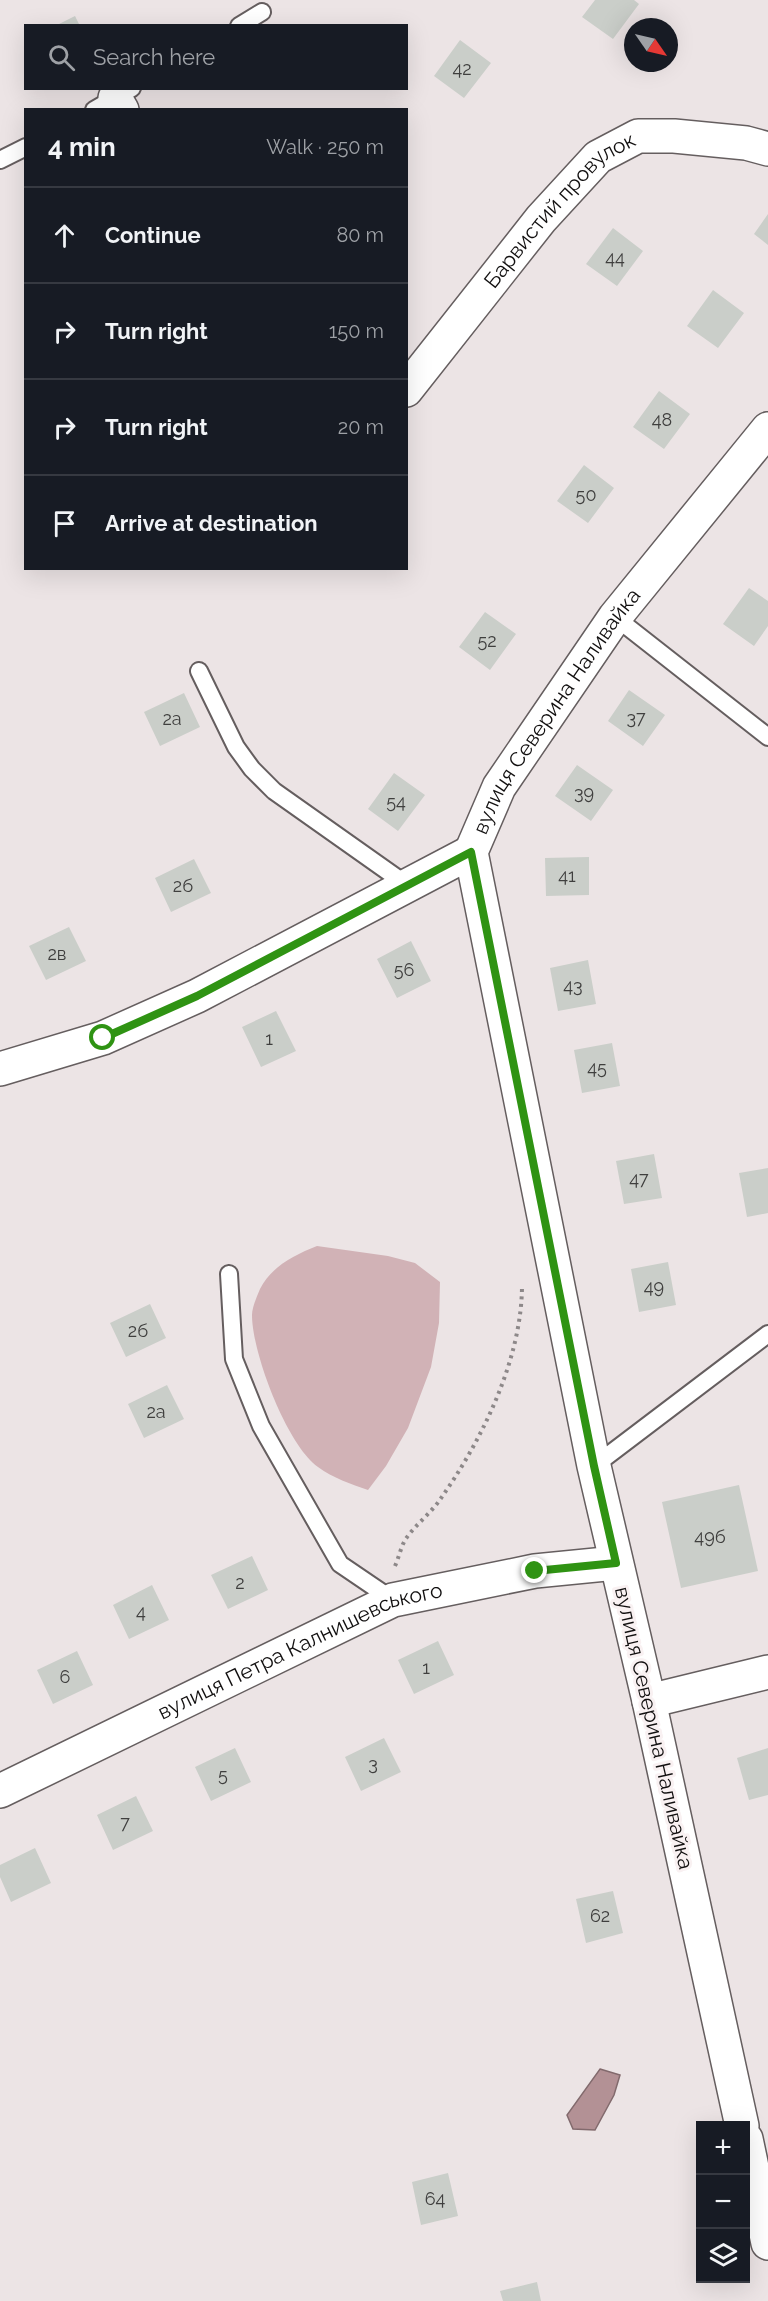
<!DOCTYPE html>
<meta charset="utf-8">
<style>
body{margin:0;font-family:Raleway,sans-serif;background:#242831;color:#f1f3f6}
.controls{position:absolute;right:18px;bottom:18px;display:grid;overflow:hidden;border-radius:0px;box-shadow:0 6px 24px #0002}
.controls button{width:54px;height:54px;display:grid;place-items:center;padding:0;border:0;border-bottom:2px solid #363941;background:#171b24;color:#f1f3f6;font:30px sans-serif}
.compass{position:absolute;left:624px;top:18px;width:54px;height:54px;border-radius:50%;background:#171b24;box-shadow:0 6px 24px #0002;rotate:124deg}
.stop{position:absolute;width:18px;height:18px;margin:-14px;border:4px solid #2f9313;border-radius:50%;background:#fff}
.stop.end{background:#2f9313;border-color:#fff;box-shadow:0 2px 6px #0008}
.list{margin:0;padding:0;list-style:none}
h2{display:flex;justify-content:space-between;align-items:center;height:78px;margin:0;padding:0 24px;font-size:26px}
h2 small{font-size:20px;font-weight:400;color:#9ea1a6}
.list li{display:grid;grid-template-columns:39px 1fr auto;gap:18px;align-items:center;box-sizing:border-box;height:96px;padding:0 24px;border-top:2px solid #363941}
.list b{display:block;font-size:22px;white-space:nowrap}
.list em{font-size:20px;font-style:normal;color:#9ea1a6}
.icon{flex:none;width:33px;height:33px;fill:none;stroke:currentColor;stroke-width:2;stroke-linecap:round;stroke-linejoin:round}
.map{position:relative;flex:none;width:768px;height:2301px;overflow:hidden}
.search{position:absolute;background:#171b24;box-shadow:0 6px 24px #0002;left:24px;top:24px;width:384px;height:66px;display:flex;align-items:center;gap:15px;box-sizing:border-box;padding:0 21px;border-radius:0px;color:#9ea1a6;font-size:22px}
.panel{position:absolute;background:#171b24;box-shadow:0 6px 24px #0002;left:24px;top:108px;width:384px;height:462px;border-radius:0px}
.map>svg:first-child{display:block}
.green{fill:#d1b2b6}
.water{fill:#b39195;stroke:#826a6d;stroke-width:1.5}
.building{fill:#cacec9}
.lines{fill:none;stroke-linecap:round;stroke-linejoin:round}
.lane-casing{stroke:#655e5f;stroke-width:20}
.street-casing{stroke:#655e5f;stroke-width:36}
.path{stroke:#8d8889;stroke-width:4;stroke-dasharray:3 4.5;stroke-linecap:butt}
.lane{stroke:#fff;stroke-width:16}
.street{stroke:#fff;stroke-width:33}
.route{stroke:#2f9313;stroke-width:8}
.labels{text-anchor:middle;stroke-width:6;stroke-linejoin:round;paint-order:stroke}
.number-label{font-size:18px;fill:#3f3f3e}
.street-label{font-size:21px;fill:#110f0f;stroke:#f9f1f2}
</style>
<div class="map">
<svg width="768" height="2301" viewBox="0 0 768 2301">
<rect width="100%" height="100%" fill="#ece4e5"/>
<path class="green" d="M317,1246L388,1256L415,1263L440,1282L439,1323L431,1367L408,1428L386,1466L368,1490C351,1484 333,1478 318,1467C287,1445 252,1353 252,1315C252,1308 257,1296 260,1289C271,1267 294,1255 317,1246Z"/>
<path class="water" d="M600,2069L620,2075L614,2095L595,2130L573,2129L567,2115Z"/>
<path class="building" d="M595,0H634L639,4L613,39L582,17Z
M75,16L80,26H55Z
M460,40L491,63L464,98L434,76Z
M768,214V245L754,234Z
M613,228L643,251L617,286L586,264Z
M713,290L744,313L718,348L687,326Z
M659,391L690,414L664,449L633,427Z
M584,465L614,488L588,523L557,501Z
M749,588L768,601V626L754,646L723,624Z
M485,612L516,634L490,670L459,647Z
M629,690L665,715L643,746L608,721Z
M184,693L200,727L160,746L144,712Z
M577,765L613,790L591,821L555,796Z
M394,773L425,795L398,831L368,809Z
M589,857V895L546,896L545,858Z
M194,859L211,893L171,912L155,878Z
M69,927L86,961L46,980L29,946Z
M411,941L431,981L397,998L377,959Z
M588,960L596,1004L558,1011L550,968Z
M276,1011L296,1051L261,1067L242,1027Z
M612,1043L620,1086L582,1093L574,1050Z
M654,1154L662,1198L624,1204L616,1161Z
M768,1168V1213L747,1217L739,1173Z
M668,1262L676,1305L639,1312L631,1269Z
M150,1304L166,1338L126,1357L110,1323Z
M167,1385L184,1419L144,1438L128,1404Z
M739,1485L758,1571L681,1588L662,1502Z
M252,1556L268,1590L228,1609L211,1575Z
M152,1585L169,1620L129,1639L113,1605Z
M438,1641L454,1675L414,1694L398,1660Z
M77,1651L93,1685L53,1704L37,1670Z
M384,1738L401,1772L361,1791L345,1757Z
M235,1748L251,1782L211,1801L195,1767Z
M768,1748V1795L749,1800L737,1758Z
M136,1796L153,1831L113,1850L97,1815Z
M35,1848L51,1883L11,1902L0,1877V1865Z
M613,1891L623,1933L586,1943L576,1899Z
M448,2173L458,2216L421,2225L412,2182Z
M537,2282L541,2301H503L500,2291Z"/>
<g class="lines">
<defs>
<path id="lane" d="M239,26L262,12
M94,110L132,88
M0,160L26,147
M615,617L768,737
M199,671L236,747L252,769L274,791L407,885
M229,1274L234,1359L261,1426L340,1564L393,1600
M594,1466L768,1334"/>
<g id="street">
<path d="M115,98L122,110"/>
<path id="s1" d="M406,390L541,219L598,157L638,136H674L746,143L768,149"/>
<path d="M0,1069L103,1038L197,996L471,852"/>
<path d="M649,1701L768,1672"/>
<path id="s2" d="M0,1791L393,1600L535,1571L616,1563"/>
<path id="s3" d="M742,2126L649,1701L594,1466L471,852L499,787L615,617L768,429"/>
<path d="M746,2139L768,2243"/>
</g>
</defs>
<use href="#lane" class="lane-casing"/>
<use href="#street" class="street-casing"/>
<path class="path" d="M395,1566C399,1557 401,1547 405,1540C414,1526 429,1515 439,1501C481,1442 522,1360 522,1285"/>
<use href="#lane" class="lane"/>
<use href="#street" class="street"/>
</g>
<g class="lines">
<path class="route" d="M103,1038L197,996L471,852L594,1466L616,1563L535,1571"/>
</g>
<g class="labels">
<g class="number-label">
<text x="462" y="75">42</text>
<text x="615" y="264">44</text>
<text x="662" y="426">48</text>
<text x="586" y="501">50</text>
<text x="487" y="647">52</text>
<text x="636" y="724">37</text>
<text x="172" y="725">2а</text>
<text x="584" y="799">39</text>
<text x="396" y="808">54</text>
<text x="567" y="882">41</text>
<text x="183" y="892">2б</text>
<text x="57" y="960">2в</text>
<text x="404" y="976">56</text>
<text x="573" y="992">43</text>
<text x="269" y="1045">1</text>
<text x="597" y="1074">45</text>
<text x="639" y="1185">47</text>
<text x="654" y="1293">49</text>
<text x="138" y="1337">2б</text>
<text x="156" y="1418">2а</text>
<text x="710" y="1543">49б</text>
<text x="240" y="1589">2</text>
<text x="141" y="1618">4</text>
<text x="426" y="1674">1</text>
<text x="65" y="1683">6</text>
<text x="373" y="1770">3</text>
<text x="223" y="1781">5</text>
<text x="125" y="1829">7</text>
<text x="600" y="1922">62</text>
<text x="435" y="2205">64</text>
</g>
<g class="street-label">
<text dy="7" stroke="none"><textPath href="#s1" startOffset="238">Барвистий провулок</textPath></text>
<text dy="7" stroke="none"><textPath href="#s3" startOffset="1468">вулиця Северина Наливайка</textPath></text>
<text dy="7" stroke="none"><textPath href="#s2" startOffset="332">вулиця Петра Калнишевського</textPath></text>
<text transform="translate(654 1728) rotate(77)" y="7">вулиця Северина Наливайка</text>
</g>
</g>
</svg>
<div class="controls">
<button>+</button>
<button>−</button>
<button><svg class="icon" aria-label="layers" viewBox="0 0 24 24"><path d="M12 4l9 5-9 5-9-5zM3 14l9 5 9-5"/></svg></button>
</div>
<svg class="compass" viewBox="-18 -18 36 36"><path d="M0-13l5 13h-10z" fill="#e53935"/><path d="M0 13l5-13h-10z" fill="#9ea1a6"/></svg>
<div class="stop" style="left:103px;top:1038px"></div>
<div class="stop end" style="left:535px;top:1571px"></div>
<div class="search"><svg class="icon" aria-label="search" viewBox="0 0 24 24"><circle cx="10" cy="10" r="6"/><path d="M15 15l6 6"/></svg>Search here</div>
<section class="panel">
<h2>4 min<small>Walk · 250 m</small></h2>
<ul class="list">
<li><svg class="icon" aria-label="ahead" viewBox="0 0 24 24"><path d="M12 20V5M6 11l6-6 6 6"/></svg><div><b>Continue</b></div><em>80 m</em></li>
<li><svg class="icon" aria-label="right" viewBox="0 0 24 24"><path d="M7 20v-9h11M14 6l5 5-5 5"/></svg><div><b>Turn right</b></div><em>150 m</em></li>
<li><svg class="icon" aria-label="right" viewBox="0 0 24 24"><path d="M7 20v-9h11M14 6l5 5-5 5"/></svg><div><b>Turn right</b></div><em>20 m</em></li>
<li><svg class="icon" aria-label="arrive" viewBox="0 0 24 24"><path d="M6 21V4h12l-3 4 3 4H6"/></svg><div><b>Arrive at destination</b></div></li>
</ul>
</section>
</div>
